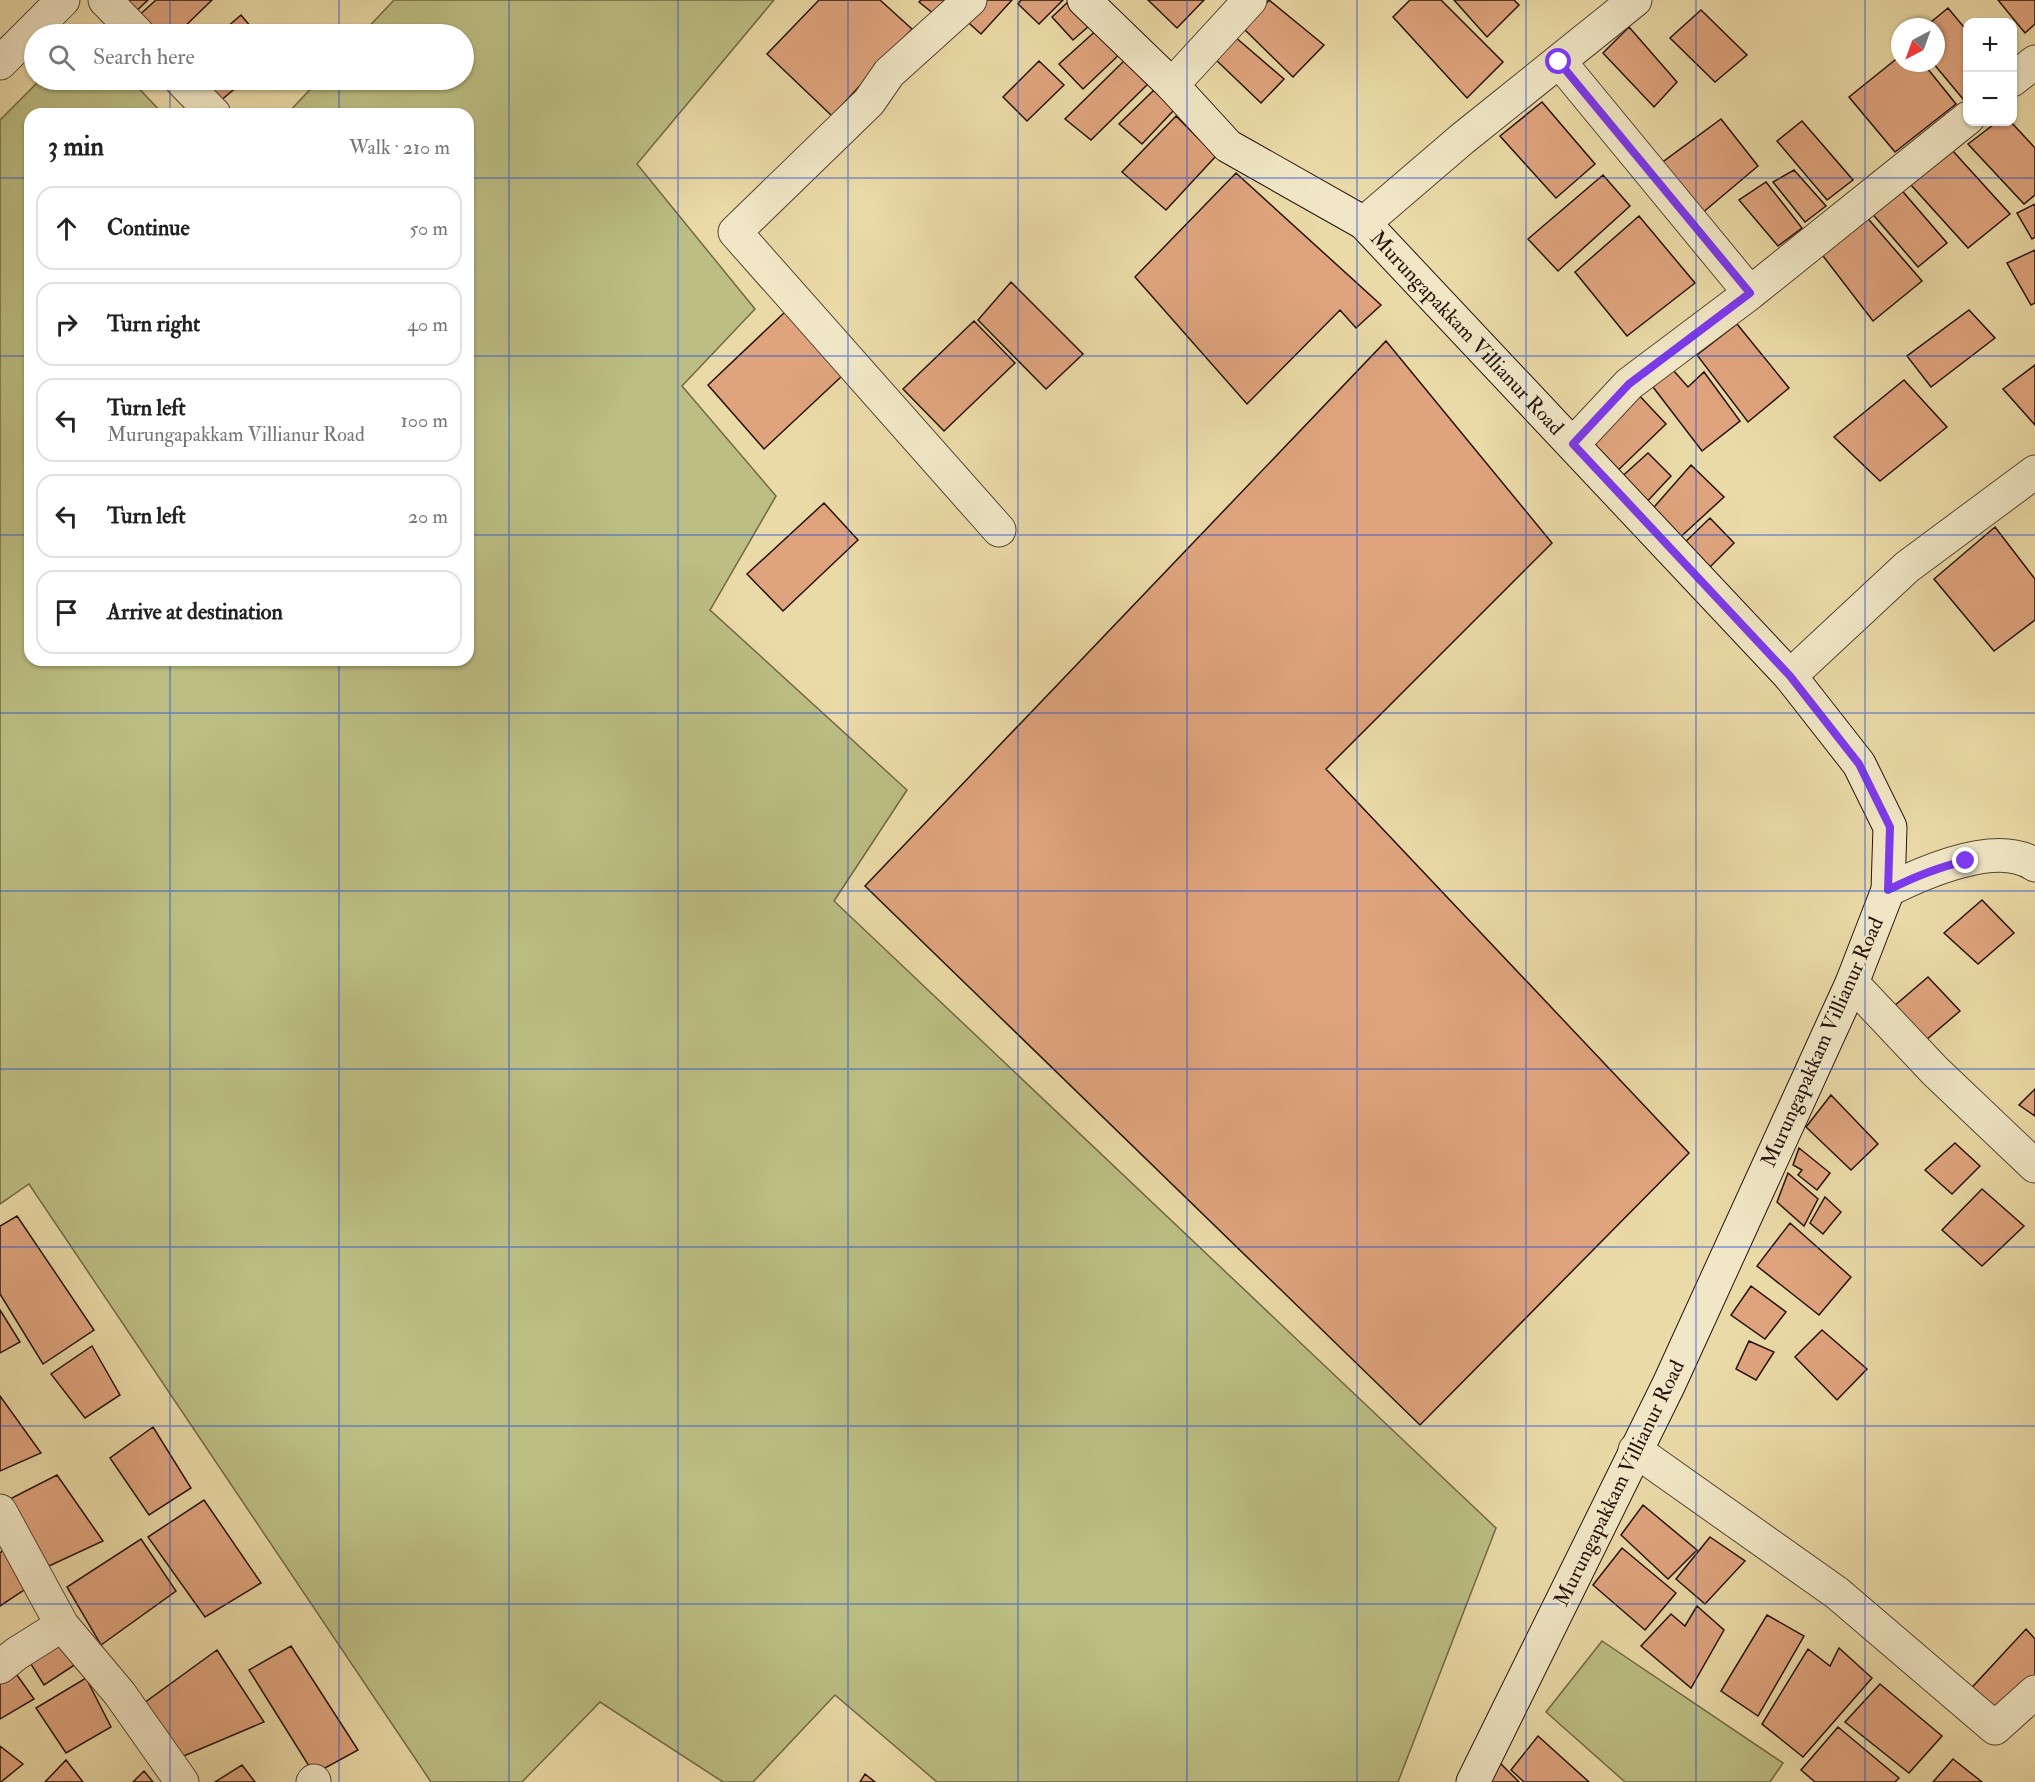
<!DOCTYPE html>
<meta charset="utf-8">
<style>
body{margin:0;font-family:"IM FELL Double Pica",serif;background:#f6f6f6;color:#222}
.controls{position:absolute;right:18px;top:18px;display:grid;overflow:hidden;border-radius:12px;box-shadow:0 2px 4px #0004}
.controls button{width:54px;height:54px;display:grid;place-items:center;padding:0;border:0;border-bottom:2px solid #e0e0e0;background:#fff;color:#222;font:30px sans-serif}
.compass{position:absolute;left:1891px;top:18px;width:54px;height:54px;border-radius:50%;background:#fff;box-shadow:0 2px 4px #0004;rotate:221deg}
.stop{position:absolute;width:18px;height:18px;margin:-14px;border:4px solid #7c3aed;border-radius:50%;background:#fff}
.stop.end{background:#7c3aed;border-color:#fff;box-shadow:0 2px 6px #0008}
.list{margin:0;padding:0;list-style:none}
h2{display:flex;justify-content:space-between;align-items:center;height:78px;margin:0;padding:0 24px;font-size:26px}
h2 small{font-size:20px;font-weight:400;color:#767676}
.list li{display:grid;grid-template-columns:39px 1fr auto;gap:18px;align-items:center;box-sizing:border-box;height:84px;margin:0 12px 12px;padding:0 12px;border:2px solid #e0e0e0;border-radius:18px}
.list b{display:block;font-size:22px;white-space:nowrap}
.list p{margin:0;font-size:20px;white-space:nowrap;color:#767676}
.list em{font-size:20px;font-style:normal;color:#767676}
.icon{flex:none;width:33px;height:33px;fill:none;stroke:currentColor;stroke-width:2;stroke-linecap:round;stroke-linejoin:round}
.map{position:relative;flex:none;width:2035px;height:1782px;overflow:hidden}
.search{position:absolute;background:#fff;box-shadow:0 2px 4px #0004;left:24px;top:24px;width:450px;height:66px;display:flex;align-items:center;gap:15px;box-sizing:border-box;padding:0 21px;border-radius:33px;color:#767676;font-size:22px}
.panel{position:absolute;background:#fff;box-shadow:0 2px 4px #0004;left:24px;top:108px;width:450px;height:558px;border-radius:18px}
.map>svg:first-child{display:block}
.green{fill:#bcbe83;stroke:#726848;stroke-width:1.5}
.building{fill:#dfa47e;stroke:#28130c;stroke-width:1.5}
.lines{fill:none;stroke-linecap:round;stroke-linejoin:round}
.minor-casing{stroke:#584533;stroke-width:35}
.secondary-casing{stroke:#28130c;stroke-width:35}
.minor{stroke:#f1e7c6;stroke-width:33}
.secondary{stroke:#f1e7c6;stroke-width:33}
.route{stroke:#7c3aed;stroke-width:8}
.grid{fill:none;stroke:#1d4ed8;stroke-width:1.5;stroke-opacity:0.55}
.labels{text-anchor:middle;stroke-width:5;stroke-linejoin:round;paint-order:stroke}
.street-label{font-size:21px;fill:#28130c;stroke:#f1e7c6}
</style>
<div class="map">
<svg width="2035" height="1782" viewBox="0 0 2035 1782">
<rect width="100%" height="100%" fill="#eadaa7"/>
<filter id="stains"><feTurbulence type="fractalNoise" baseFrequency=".00333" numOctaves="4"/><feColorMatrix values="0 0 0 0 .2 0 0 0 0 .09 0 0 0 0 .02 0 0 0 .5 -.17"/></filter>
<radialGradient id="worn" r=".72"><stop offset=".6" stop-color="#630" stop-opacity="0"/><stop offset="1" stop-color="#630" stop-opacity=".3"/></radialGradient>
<path class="green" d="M394,0H774L637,164L755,309L682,386L776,496L710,610L907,790L834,901L1496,1528L1398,1782H937L835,1695L753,1782H723L600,1702L522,1782H431L29,1184L0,1204V120L40,80H131L163,114H30V660H468V114H287L319,80H464V34H362Z
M1602,1641L1783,1763L1770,1782H1625L1546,1712Z"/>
<path class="building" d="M114,0H148L130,17Z
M156,0H212L177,34H149L135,19Z
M819,0H880L912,29L832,116L767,54Z
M921,0H955L939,18L919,2Z
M976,0H1012L981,34L961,16Z
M1021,0H1063L1039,24L1018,4Z
M1070,0L1097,19L1073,40L1052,17Z
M1148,0H1204L1177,28Z
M1269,0L1324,45L1293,77L1245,30Z
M1410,0H1441L1503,62L1467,98L1393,17Z
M1454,0H1514L1519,5L1487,37Z
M1998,0H2035V24L2025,33Z
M1948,8L1968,32V95L1963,99L1933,63H1936V27H1925Z
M1701,10L1747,55L1715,82L1670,38Z
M241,15L257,34H219Z
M1100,27L1123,51L1083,89L1059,64Z
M1629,27L1677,82L1654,107L1603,53Z
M1234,36L1284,79L1261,103L1215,59Z
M1129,56L1151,81L1091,140L1065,119Z
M1900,56V63H1923L1956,104L1895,152L1849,97Z
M1039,61L1064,85L1027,121L1003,97Z
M198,80H245L219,102Z
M1154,90L1174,110L1142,144L1119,124Z
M1542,102L1595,164L1556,198L1500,136Z
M1176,116L1216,156L1166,210L1122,172Z
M1721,119L1758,166L1701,214L1660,164Z
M1802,121L1853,180L1827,200L1777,141Z
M1997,122H2011L2035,148V195L2024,204L1968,144Z
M1952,150L2010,214L1968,248L1911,185Z
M1794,170L1826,206L1805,222L1773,182Z
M1236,173L1381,305L1356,328L1340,310L1247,404L1135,277Z
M1603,175L1630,206L1558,271L1528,239Z
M1766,182L1802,228L1778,246L1739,200Z
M1898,186L1947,243L1918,267L1870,211Z
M2035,204V237L2032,239L2017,213Z
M1864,214L1922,281L1873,321L1820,252Z
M1639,216L1695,283L1627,336L1575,272Z
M2035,250V303L2031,305L2007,263Z
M1011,282L1083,354L1046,389L978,320Z
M1969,310L1995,338L1931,387L1907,356Z
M786,311L842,376L764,449L708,385Z
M974,321L1015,363L944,431L903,389Z
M1737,324L1789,388L1748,422L1697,355Z
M1386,341L1552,543L1326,769L1689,1153L1420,1425L865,886Z
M2035,365V425L2003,389Z
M1673,370L1688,387L1704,372L1740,421L1702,451L1653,387Z
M1904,380L1947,427L1880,481L1834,437Z
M1636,392L1666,424L1612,476L1583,445Z
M1648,453L1671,476L1642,507L1617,481Z
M1691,465L1724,497L1675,542L1648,514Z
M824,503L858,540L783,611L747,574Z
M1710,518L1734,543L1702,575L1679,548Z
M1995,527L2035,579V620L1994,651L1934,579Z
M1982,900L2014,933L1978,964L1944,933Z
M1928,977L1960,1011L1919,1046L1886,1013Z
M2035,1089V1116L2019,1105Z
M1831,1095L1878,1144L1851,1170L1806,1127Z
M1955,1143L1980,1166L1952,1194L1925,1170Z
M1799,1148L1830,1173L1817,1190L1798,1175L1802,1170L1793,1165Z
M1788,1173L1818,1199L1804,1226L1777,1202Z
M1982,1189L2024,1226L1982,1266L1942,1230Z
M1825,1197L1841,1212L1823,1234L1810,1223Z
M17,1216L94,1330L43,1364L0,1294V1226Z
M1790,1223L1851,1277L1819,1315L1757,1266Z
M1751,1286L1786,1312L1765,1339L1731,1315Z
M0,1310L20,1342L0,1353Z
M1822,1330L1867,1369L1837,1400L1795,1357Z
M1749,1341L1774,1352L1756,1380L1736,1369Z
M92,1346L120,1395L85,1418L51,1374Z
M0,1396L41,1453L0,1471Z
M153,1427L191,1488L149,1515L110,1458Z
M57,1475L103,1541L49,1566L4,1502Z
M204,1500L261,1583L205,1617L148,1537Z
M1643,1505L1697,1550L1668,1579L1621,1535Z
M1710,1537L1745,1561L1705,1604L1676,1579Z
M141,1539L176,1591L101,1645L67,1587Z
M8,1546L30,1586L0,1606V1553Z
M1622,1548L1676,1593L1645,1630L1593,1585Z
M1697,1606L1724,1630L1691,1688L1641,1646L1671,1614L1685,1626Z
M1767,1615L1804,1636L1758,1716L1721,1691Z
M2026,1629L2035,1639V1679L1995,1718L1965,1695Z
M58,1632L79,1662L44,1685L24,1653Z
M291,1646L358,1750L314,1774L249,1670Z
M1839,1648L1872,1678L1803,1757L1762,1724L1808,1649L1830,1666Z
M217,1650L264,1722L179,1758L140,1706Z
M12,1668L34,1699L0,1719V1671Z
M86,1678L111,1727L66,1753L36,1708Z
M1880,1684L1942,1736L1909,1773L1845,1722Z
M1838,1727L1899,1778L1895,1782H1815L1801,1770Z
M1538,1736L1589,1782H1524L1511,1770Z
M0,1746L23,1764L1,1782H0Z
M1953,1759L1982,1782H1933Z
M66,1760L83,1782H45Z
M1499,1762L1519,1782H1491Z
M242,1765L255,1782H215Z
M144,1771L153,1782H133Z
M865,1774L875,1782H860Z"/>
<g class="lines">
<defs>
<path id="minor" d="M105,0L138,34
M970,0L889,73L869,102L735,232L999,530
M1559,61L1750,293
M0,63L63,0
M181,80L214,114
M2012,80L2035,62
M1172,85L1250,0
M1364,223L1462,139L1635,0
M1573,444L1629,384L1750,293L1968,118
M1790,676L1907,567L2035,472
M1888,890C1924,872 1998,839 2035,865
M1852,983L1935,1071L2035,1166
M1635,1450L1837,1593L1995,1728L2035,1692
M0,1511L62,1625L120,1694L182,1782
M0,1667L16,1654L62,1625
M313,1782L314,1781"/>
<g id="secondary">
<path id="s1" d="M1084,0L1172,85L1228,146L1364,223L1790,676L1859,764L1890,827L1888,890L1852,983L1669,1384L1473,1782"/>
</g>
</defs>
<use href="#minor" class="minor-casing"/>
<use href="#secondary" class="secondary-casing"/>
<use href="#minor" class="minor"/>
<use href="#secondary" class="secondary"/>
</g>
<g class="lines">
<path class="route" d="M1559,62L1750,293L1629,384L1573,444L1790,676L1859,764L1890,827L1888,890C1914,877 1938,867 1966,861"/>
</g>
<path class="grid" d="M170,0V34M339,0V34M509,0V1782M678,0V1782M848,0V1782M1018,0V1782M1187,0V1782M1357,0V1782M1526,0V1782M1696,0V1782M1865,0V1782M170,80V114M339,80V114M0,178H30M468,178H2035M0,356H30M468,356H2035M0,535H30M468,535H2035M170,660V1782M339,660V1782M0,713H2035M0,891H2035M0,1069H2035M0,1247H2035M0,1426H2035M0,1604H2035"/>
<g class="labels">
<g class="street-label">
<text dy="7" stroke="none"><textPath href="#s1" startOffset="512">Murungapakkam Villianur Road</textPath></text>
<text transform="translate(1822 1042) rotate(-66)" y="7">Murungapakkam Villianur Road</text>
<text transform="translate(1619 1483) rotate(-64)" y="7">Murungapakkam Villianur Road</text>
</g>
</g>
<rect width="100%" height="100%" filter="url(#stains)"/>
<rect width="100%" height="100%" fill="url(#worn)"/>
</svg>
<div class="controls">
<button>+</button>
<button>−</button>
</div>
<svg class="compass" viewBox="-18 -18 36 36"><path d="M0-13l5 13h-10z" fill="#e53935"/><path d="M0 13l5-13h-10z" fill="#767676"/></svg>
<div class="stop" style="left:1559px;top:62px"></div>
<div class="stop end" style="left:1966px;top:861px"></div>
<div class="search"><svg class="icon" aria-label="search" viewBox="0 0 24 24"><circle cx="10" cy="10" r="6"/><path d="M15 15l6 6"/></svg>Search here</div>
<section class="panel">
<h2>3 min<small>Walk · 210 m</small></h2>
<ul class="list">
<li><svg class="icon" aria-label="ahead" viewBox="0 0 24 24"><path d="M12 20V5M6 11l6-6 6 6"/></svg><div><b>Continue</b></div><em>50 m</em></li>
<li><svg class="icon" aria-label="right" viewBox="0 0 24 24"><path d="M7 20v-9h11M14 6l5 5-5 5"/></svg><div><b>Turn right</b></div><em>40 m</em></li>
<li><svg class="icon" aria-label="left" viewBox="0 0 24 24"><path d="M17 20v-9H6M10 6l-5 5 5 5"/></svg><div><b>Turn left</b><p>Murungapakkam Villianur Road</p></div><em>100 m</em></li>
<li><svg class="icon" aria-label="left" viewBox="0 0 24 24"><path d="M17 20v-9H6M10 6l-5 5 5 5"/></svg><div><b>Turn left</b></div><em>20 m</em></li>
<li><svg class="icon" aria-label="arrive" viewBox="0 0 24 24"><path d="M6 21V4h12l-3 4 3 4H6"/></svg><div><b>Arrive at destination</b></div></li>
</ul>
</section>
</div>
